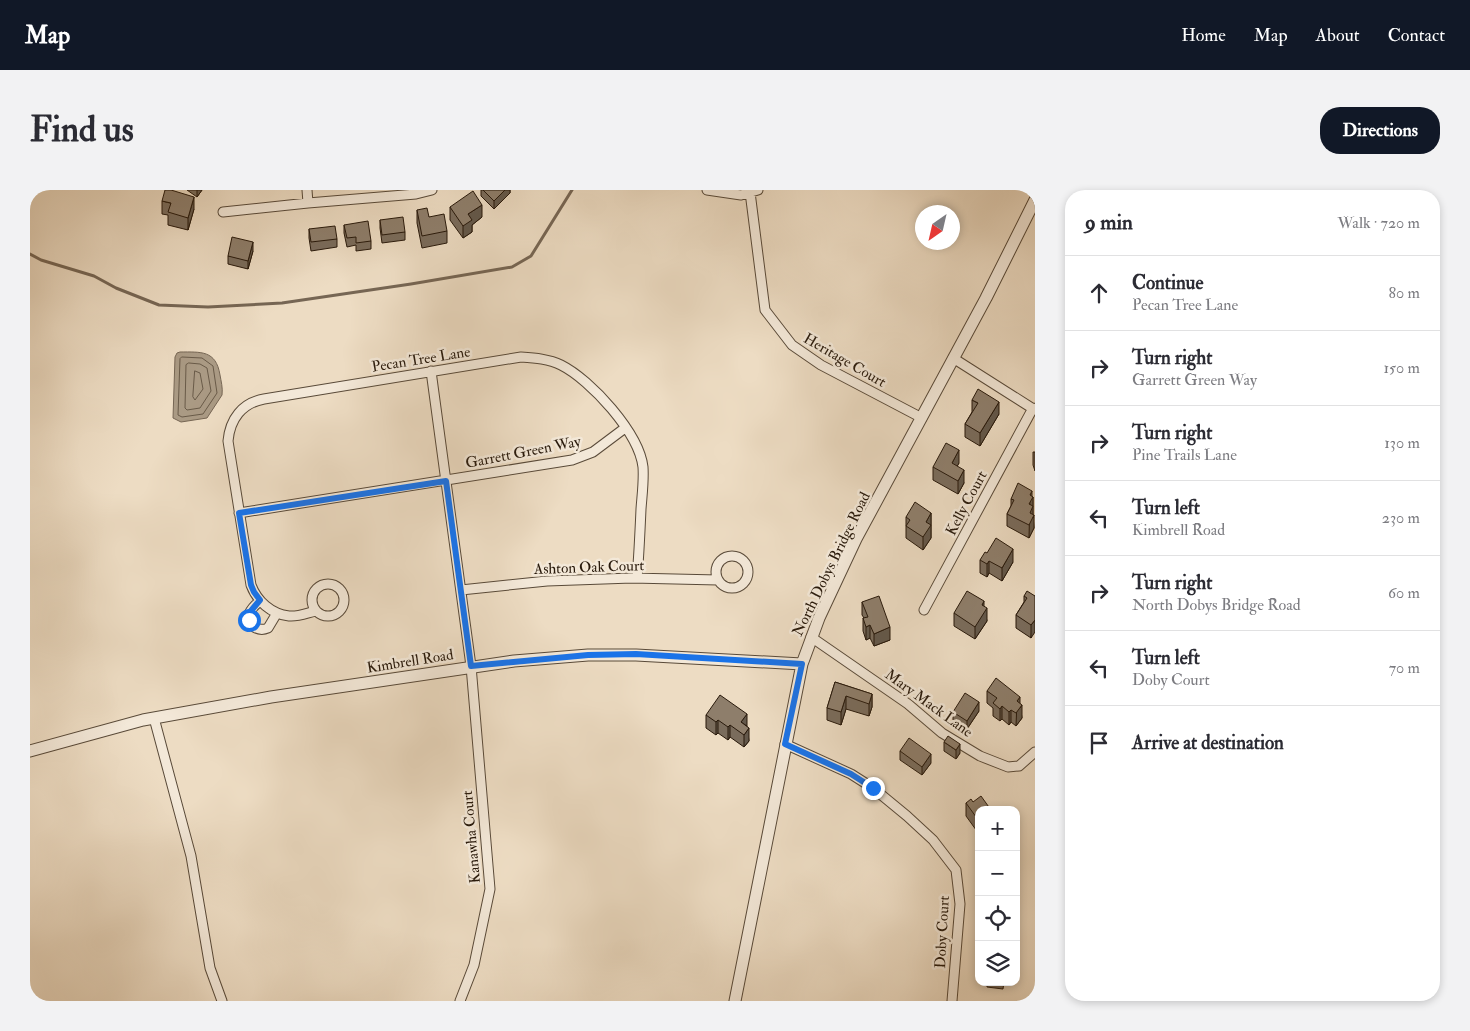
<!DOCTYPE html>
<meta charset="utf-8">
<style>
body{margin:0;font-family:"IM FELL Double Pica",serif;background:#f2f2f3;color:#2b2b33}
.controls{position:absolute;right:15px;bottom:15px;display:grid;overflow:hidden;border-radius:10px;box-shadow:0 2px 8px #0003}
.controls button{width:45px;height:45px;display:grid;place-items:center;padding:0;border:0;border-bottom:1px solid #e1e1e2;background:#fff;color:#2b2b33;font:25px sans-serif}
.compass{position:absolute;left:885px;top:15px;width:45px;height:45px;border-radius:50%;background:#fff;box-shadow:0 2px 8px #0003;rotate:214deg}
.stop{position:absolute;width:15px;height:15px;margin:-11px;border:4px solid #1a73e8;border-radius:50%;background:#fff}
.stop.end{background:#1a73e8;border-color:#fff;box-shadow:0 1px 5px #0008}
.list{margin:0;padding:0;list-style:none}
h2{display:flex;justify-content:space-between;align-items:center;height:65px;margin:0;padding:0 20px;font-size:21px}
h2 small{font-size:16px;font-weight:400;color:#7c7c81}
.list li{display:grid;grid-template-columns:32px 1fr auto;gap:15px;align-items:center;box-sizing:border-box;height:75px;padding:0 20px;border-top:1px solid #e1e1e2}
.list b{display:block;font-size:19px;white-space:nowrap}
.list p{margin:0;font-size:16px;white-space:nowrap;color:#7c7c81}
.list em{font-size:16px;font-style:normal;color:#7c7c81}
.icon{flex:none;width:28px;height:28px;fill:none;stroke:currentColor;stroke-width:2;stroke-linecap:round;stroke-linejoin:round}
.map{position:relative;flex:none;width:1005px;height:811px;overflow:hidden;border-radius:20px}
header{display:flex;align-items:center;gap:30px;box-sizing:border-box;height:70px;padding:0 25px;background:#111827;color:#fff}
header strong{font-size:24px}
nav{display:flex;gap:28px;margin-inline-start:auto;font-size:18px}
.intro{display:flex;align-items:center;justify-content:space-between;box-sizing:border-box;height:120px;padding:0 30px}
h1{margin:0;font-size:35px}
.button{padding:12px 22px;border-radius:20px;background:#111827;color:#fff;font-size:18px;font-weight:700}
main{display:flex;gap:30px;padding:0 30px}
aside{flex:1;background:#fff;border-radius:20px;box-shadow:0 2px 8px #0003}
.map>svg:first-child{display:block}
.water{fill:#aa9a84;stroke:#766654}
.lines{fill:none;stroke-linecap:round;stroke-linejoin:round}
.shore{stroke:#695a48;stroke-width:1}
.stream{stroke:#766654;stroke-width:3}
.minor-casing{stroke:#594a39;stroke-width:11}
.tertiary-casing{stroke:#594a39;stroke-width:13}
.minor{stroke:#f3e8d8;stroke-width:9}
.tertiary{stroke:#f3e8d8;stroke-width:11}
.wall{fill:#7a6c5c;stroke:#28190b}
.shaded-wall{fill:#63584b;stroke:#28190b}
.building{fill:#8e7e6b;stroke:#28190b}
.route{stroke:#1a73e8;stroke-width:6}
.labels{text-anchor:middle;stroke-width:5;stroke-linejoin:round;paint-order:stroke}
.street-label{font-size:15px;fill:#28190b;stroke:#f3e8d8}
</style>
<header>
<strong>Map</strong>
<nav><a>Home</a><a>Map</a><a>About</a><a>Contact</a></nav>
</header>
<div class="intro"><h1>Find us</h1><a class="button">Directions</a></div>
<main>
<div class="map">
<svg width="1005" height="811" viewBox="0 0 1005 811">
<rect width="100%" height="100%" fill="#eddcc3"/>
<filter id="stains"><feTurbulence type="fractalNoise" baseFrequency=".004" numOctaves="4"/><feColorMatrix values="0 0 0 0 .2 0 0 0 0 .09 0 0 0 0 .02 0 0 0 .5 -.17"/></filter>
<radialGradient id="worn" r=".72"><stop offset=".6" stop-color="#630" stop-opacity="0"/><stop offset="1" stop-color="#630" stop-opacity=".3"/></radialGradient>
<path class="water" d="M150,162C171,162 186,160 190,185C191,191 193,198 192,205L177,228L151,232L143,228L145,167L147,163Z"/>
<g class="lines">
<path class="shore" d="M152,167L172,168L183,176L187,203L173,224L152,227L148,225L150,169Z
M159,173L170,174L177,178L181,201L170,218L157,220L155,218L156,175Z
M165,181L170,183L173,199L165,210L163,207Z"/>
<path class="stream" d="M0,64L11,70L64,86L86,98L129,115L178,117L252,113L381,94L482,77L501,66L542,0"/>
<defs>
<path id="minor" d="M277,0L278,13
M677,0L711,5L728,0
M720,2L735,120L762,155L791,175L892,228
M193,22L278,13L386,4L402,0
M923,168L1005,220
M401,181L441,476L460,699L444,775L430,811
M209,323L542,270L563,262L595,238
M686 382a16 16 0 1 1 32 0a16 16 0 1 1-32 0Z
M282 410a16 16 0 1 1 32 0a16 16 0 1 1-32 0Z
M431,400L517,391L602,388L688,390
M230,411C226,414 221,419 219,424C216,436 229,442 238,438L247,423
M894,420L1003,218
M286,421C277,423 268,427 259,426C241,424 227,411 221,395L198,251C200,229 212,213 234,209L491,167C505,168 519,169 531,175C561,190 609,243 613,277C614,291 612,305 611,319C610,342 609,365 607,388
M781,447L878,514L912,543L950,566L978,577L989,576L1005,562
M124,528L161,666L180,778L192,811
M755,554L821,584L843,598L877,626L903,650L926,680L930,714L922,811"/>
<path id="tertiary" d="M0,561L113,530L241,507L484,471L558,465H606L772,474
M705,811L772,474L789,428L826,349L956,108L1005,10"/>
</defs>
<use href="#minor" class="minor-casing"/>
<use href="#tertiary" class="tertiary-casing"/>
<use href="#minor" class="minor"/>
<use href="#tertiary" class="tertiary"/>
</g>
<path class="wall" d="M157,0H172L167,7Z
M451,0H480V3L464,19L451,6Z
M132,11L164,19L158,40L138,35V25L132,24Z
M420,17L452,27L442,35V42L433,48L420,30Z
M387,20L399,27L417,41V53L392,58L387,33Z
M350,30L375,42V50L352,53L350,38Z
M314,35L341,51V59L326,61V55L317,57L314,43Z
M279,39L307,49V57L281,61L279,48Z
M223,61L218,79L198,74V66Z
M942,210L969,224L950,256L935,247V234L942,222Z
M1003,262H1005V281L1003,275Z
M929,273L927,276L934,293L928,304L903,290V277Z
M1002,306L1003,307V325L1004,338L999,348L977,336V324L981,316V309Z
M901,323V348L893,360L876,348V327Z
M957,363L983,372L972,391L959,383L957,387L950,383V370Z
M994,406H1005L1001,448L986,438V425L994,412Z
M832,412L860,450L844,456L840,448L836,450L833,441V428H834L832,425Z
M954,416L957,431L945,449L924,436V423Z
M805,492L842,504V517L839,526L816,519L811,535L797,530V518Z
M957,501L990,514L992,528L986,536L981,532L979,535L972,529L970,531L963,526V518L957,513Z
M949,521L937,539L923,531V522Z
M676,525L717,536L719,551L714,557L700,547L698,550L688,543L686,545L676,538Z
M914,552L930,563L926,569L914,561Z
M870,561L901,573L892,585L870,570Z
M943,612L949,620V644L936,626V613Z
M957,792H974L973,799L957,797Z"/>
<path class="shaded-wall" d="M167,0H172L167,7Z
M475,0H480V3L464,19V11Z
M164,7V19L158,40V28Z
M452,15V27L442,35V42L433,48V36L438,24Z
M223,52V61L218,79V71Z
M969,212V224L950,256V243Z
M929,260V273L922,286V273Z
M934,280V293L928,304V291Z
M1002,301V309L1003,307V328L1004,325V338L999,348L1000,305Z
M901,323V348L893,360V347L896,332Z
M983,359V372L972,391V378Z
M959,371V383L957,387V374Z
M954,411V421L957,418V431L945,449V437L952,415Z
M1005,430V442L1001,448V435Z
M840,435V448L836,450V437Z
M860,437V450L844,456V444Z
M842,504V517L839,526V514Z
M816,506V519L811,535V522Z
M990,507V518L992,515V528L986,536L987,511Z
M949,512V521L937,539V531Z
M972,516V529L970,531V519Z
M981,520V532L979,535V522Z
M717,524V536L711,532Z
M688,530V543L686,545V532Z
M700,535V547L698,550V537Z
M719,538V551L714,557V545Z
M930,554V563L926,569V560Z
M901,564V573L892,585V577Z"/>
<path class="building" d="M135,0H141L164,7L158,28L138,22L141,13L132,11Z
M453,0H475L464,11Z
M443,1L452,15L438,24L442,30L433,36L420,17Z
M397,18L399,27L414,24L417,41L392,46L387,20Z
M373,27L375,42L352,45L350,30Z
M338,31L341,51L326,53V47L317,48L314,35Z
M305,36L307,49L281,52L279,39Z
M202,47L223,52L218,71L198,66Z
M948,199L969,212L950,243L935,234L948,213L942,210Z
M916,253L929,260L922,273L934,280L928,291L903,277Z
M988,293L1002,301L1000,305L1003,307L999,314L1003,316L1000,323L1004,325L999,335L977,324L984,310L981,309Z
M885,312L901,323L896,332L901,335L893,347L876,336L880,330L876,327Z
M966,348L983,359L972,378L959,371L957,374L950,370L955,362L957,363Z
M937,401L954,411L952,415L957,418L945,437L924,423Z
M997,401L1005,406V430L1001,435L986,425L997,408L994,406Z
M849,406L860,437L844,444L840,435L836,437L833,428L838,427L832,412Z
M966,488L990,507L987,511L992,515L986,523L981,520L979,522L972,516L970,519L963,513L967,508L957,501Z
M805,492L842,504L839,514L816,506L811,522L797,518Z
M935,503L949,512L937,531L923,522Z
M690,505L717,524L711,532L719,538L714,545L700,535L698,537L688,530L686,532L676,525Z
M918,546L930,554L926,560L914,552Z
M879,548L901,564L892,577L870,561Z
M951,606L961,620H949V631L936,613L941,609L943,612Z"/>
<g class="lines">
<path class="route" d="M219,430L220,422L230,410L224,402L221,395L209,323L416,291L441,476L558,465L606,464L772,474L755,554L821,584L843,598"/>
</g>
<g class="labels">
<g class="street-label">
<text transform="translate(391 169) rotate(-9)" y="5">Pecan Tree Lane</text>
<text transform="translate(815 170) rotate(30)" y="5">Heritage Court</text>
<text transform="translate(493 262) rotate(-11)" y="5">Garrett Green Way</text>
<text transform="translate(936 313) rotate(-62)" y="5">Kelly Court</text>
<text transform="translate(801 374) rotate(-64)" y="5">North Dobys Bridge Road</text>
<text transform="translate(559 377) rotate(-2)" y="5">Ashton Oak Court</text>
<text transform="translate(380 471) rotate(-9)" y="5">Kimbrell Road</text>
<text transform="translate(899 513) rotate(36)" y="5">Mary Mack Lane</text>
<text transform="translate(441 647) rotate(-95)" y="5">Kanawha Court</text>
<text transform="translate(912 742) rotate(-87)" y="5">Doby Court</text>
</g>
</g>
<rect width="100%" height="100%" filter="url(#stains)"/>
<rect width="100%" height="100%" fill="url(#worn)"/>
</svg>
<div class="controls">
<button>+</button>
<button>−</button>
<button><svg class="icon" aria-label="locate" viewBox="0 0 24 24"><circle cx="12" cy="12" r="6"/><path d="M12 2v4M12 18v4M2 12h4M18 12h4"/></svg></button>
<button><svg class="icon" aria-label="layers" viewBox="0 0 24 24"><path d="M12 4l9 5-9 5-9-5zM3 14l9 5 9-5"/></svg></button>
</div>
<svg class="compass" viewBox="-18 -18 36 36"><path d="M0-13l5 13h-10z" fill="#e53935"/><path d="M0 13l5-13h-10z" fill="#7c7c81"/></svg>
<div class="stop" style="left:219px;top:430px"></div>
<div class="stop end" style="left:843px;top:598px"></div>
</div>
<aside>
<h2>9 min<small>Walk · 720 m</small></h2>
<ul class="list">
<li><svg class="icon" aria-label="ahead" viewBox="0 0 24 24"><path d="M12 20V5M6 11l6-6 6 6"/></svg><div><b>Continue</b><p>Pecan Tree Lane</p></div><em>80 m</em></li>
<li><svg class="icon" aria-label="right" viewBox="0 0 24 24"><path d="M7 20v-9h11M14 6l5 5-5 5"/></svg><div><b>Turn right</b><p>Garrett Green Way</p></div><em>150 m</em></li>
<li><svg class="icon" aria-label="right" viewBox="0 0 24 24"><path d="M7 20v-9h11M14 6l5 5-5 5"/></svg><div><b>Turn right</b><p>Pine Trails Lane</p></div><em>130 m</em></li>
<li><svg class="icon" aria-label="left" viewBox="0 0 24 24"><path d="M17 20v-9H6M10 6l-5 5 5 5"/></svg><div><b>Turn left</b><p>Kimbrell Road</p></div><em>230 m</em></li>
<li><svg class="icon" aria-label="right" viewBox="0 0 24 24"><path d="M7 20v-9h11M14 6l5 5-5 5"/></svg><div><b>Turn right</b><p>North Dobys Bridge Road</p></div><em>60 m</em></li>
<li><svg class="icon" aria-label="left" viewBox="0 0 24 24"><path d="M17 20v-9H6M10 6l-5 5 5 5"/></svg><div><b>Turn left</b><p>Doby Court</p></div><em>70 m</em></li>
<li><svg class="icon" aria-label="arrive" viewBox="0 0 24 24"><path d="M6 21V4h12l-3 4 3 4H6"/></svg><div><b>Arrive at destination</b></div></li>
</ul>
</aside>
</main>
